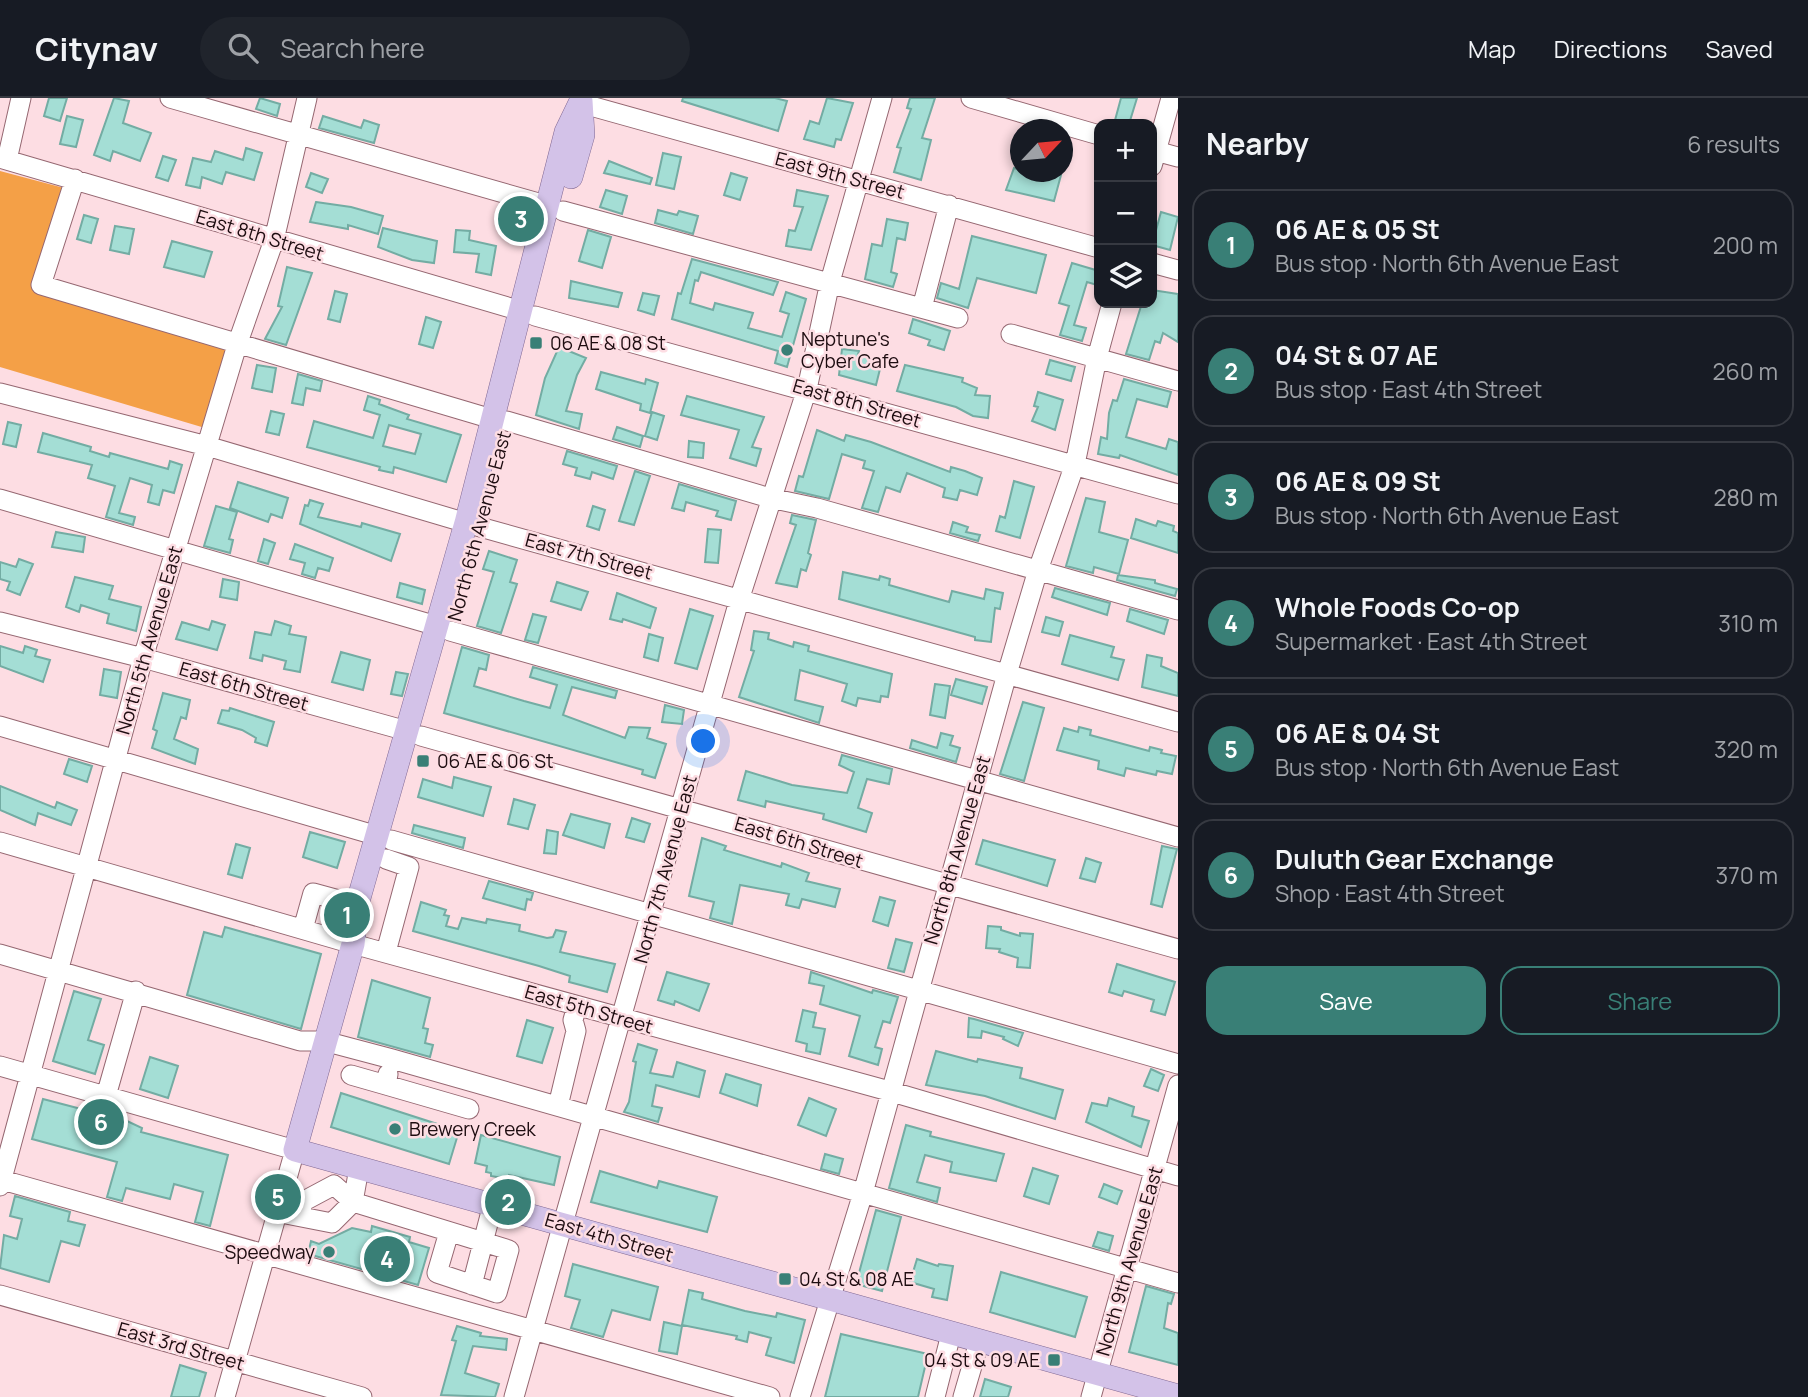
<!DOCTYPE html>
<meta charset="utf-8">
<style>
body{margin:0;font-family:Manrope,sans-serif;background:#20242c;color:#f1f3f6}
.controls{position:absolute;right:21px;top:21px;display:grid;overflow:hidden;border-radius:14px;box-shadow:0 4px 10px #0003}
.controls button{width:63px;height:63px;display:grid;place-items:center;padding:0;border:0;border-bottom:2px solid #363941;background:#171b24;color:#f1f3f6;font:35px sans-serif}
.compass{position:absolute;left:1010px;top:21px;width:63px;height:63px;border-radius:50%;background:#171b24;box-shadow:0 4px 10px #0003;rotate:64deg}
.you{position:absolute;left:704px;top:644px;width:24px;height:24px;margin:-18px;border:5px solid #fff;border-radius:50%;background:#1a73e8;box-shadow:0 0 0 10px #1a73e833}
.badge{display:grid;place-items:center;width:46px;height:46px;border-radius:50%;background:#397f76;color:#fff;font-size:23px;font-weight:700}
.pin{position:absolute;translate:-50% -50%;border:4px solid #fff;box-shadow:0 2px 7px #0006}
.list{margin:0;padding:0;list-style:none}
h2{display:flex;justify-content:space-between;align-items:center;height:91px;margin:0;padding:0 28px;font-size:30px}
h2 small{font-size:23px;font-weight:400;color:#9ea1a6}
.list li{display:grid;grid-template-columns:46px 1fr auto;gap:21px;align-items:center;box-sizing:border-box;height:112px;margin:0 14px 14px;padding:0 14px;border:2px solid #363941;border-radius:21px}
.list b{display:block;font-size:26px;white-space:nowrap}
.list p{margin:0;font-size:23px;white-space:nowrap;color:#9ea1a6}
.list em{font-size:23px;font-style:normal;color:#9ea1a6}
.actions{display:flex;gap:14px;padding:21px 28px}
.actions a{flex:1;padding:16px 0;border:2px solid #397f76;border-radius:21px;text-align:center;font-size:24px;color:#397f76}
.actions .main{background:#397f76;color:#fff}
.icon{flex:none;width:38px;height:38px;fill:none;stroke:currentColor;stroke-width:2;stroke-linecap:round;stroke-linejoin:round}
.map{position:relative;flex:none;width:1178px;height:1299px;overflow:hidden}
header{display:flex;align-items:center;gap:42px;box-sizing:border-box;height:98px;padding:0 35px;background:#171b24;border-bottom:2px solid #363941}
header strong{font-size:33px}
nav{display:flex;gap:38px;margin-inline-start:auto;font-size:24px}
.search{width:490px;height:63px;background:#20242c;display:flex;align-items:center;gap:18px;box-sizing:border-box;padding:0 24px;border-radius:38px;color:#9ea1a6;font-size:26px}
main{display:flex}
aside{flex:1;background:#171b24}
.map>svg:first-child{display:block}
.green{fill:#f4a047}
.building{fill:#a4ded5;stroke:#73aca3;stroke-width:2;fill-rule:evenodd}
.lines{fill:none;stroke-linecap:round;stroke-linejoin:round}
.minor-casing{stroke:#956771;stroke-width:21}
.major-casing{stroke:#806893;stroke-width:24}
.minor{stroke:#fff;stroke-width:19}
.major{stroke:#d3c2e8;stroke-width:23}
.poi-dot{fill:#397f76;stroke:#fddde3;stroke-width:2.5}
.labels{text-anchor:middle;stroke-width:5;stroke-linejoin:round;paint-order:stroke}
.street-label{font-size:19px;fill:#1d0c10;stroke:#fddde3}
.poi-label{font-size:19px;fill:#1d0c10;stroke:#fddde3;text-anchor:start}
</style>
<header>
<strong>Citynav</strong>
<div class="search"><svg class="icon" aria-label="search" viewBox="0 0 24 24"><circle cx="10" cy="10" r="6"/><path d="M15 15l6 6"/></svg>Search here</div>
<nav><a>Map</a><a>Directions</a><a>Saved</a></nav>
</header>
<main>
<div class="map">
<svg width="1178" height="1299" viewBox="0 0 1178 1299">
<rect width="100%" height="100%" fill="#fddde3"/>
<path class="green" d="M0,73L64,90L38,188L231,248L205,330L0,269Z"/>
<path class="building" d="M49,0H67L60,23L44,18Z
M114,0L129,3L123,25L151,35L140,63L113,53L110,63L94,57Z
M260,0L280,6L277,18L256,11Z
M683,0H775L787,3L778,33L682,3Z
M827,0L853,5L841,42L836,41L834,49L804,41L810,23L819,26Z
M910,0H935L922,40L931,42L921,82L894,74L901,50L897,49L911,11L907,10Z
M1121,0H1137L1129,26H1114Z
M67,18L83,22L76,49L60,46Z
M323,18L361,30L364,22L379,27L374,45L319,30Z
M246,50L262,55L254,82L226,74L222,86L202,79L200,90L186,87L193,60L211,64L215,53L243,62Z
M663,55L681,59L674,91L656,87Z
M163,58L176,62L168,83L156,79Z
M609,63L652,80L650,86L604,75Z
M1014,70L1042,79L1044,74L1061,77L1054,103L1006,92Z
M311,75L328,81L322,95L306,89Z
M731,75L747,80L740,102L724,97Z
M606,92L627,98L622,116L600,109Z
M797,92L828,98L811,152L786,148L789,132L795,133L803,109L794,108Z
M316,104L351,109L383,118L378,136L348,127V131L310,124Z
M658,112L677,117L679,113L698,118L693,136L655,125Z
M1161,114L1178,119L1170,152L1152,147Z
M84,117L98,121L91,145L77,141Z
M887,121L908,125L905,142L897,140L891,174L897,176L893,189L865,181L872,146L882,148Z
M115,128L134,131L129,156L110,152Z
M383,130L437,143L434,165L412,162L378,149Z
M456,132L470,133L469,142L496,148L491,177L476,174L479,156L454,154Z
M588,132L611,139L602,170L579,163Z
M972,138L1046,157L1036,195L977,180L968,210L937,200L941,185L959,191Z
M172,143L212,154L204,179L164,169Z
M692,161L778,184L773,197L701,174L698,183L695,182L690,205L713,212L715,205L753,215L748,230L782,239L789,216L780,213L786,194L806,201L787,269L775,265L778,253L672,221L678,195L681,196Z
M1072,165L1099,173L1097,187L1087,184L1074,227L1086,230L1082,243L1060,237L1069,208L1059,205Z
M287,169L312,175L286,247L265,241L282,209L278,208Z
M571,183L622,195L618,209L569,200Z
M1152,192L1178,196V244L1163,235L1160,245L1155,243L1149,262L1126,256L1142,205H1152Z
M335,193L347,196L340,224L328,221Z
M643,195L659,198L654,217L638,212Z
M426,219L441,224L433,250L419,246Z
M913,221L950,233L944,252L928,247L930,242L909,235Z
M559,249L586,260L577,277L566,313L582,316L579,331L536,317L545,280Z
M842,251L859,253L858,256L882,263L876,287L839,277Z
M1050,262L1075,269L1071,283L1046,276Z
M257,267L276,270L272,294L252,290Z
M905,267L963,280L962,284L977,290L975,297L990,298L988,320L973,318L956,309L897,293Z
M601,274L645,286L646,281L658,285L650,315L640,312L641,306L596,291Z
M298,276L322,283L320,293L306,290L303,307L292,305Z
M1124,281L1171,294L1167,309L1137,301L1126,339L1166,351L1169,341L1178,344V377L1120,357L1119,360L1098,356L1101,339L1107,341L1109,315L1113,302L1117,303Z
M1038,294L1063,302L1055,332L1032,323L1038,309L1034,308Z
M368,298L380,302L379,306L409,317L407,321L461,337L446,384L394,369L393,375L379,372L380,369L307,349L314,323L373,340L380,317L364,312ZM389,327L421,336L415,356L383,348Z
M687,298L764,319L752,349L761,351L756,368L730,360L739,332L681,317Z
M271,313L284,316L279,337L266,334Z
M652,314L664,318L657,342L645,338Z
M8,324L21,327L16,349L3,346Z
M617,329L643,338L640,349L613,341Z
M817,332L844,343L846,337L871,344L950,374L951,369L965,373L982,380L977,397L960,392L957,402L943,399L945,390L907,375L900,394L886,389L878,414L862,410L874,373L863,370L865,363L842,356L829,401L795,393L799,378L803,379Z
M43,335L91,349L90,353L109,359L110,355L168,371L170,363L182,367L174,395L163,392L159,407L148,404L152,387L130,380L119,415L135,419L133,427L106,419L115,388L88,380L92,367L38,354Z
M689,343L704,345L703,360L688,359Z
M567,353L617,368L613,381L592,374L590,381L575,377L577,370L563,366Z
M635,373L650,378L634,427L619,423Z
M1014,383L1034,389L1020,440L996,433L1000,418L1005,420Z
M238,384L288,400L282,420L271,416L268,424L230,410Z
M679,386L736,403L731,422L716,418L718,413L686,404L684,413L672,410Z
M1086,400L1105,404L1099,434L1128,442L1119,476L1094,469L1093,475L1066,468Z
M310,402L323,406L318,419L361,429L362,425L400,436L391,463L300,426L305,407L308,408Z
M216,408L237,414L229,441L233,442L230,455L204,448Z
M593,408L605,412L599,432L587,428Z
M792,417L816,422L808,455L811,457L806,473L801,471L797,489L776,485L796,427L790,425Z
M1136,421L1156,428L1158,423L1174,428L1173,433L1178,435V455L1131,440Z
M953,424L968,429L966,434L980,437L978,443L950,435Z
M708,431L721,432L718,465L705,464Z
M56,434L85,439L83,454L52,449Z
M264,441L275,445L268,466L258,463Z
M295,446L333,460L329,473L318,470L315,480L302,476L305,465L290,461Z
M489,453L517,462L510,484L517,486L501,535L477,528L494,474L483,471Z
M19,461L33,466L20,497L7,492L10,484L0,481V464L16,469Z
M843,474L879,482L880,478L890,481L889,487L949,504L952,493L984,501L986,491L1003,495L1000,511L995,510L991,544L975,542V539L839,501Z
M1118,477L1155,482V485L1177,491L1175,498L1117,482Z
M75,479L113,488L109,501L141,509L136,533L107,525L109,516L81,507L79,514L66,509Z
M223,481L239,484L237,502L220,499Z
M557,484L588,494L581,512L551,503Z
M400,485L425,492L422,506L397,499Z
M1055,490L1110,505L1107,517L1052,499Z
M617,495L656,510L650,530L623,521L622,524L610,521Z
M690,511L713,518L697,571L675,565Z
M1130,511L1168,522L1164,536L1127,523Z
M533,516L546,519L538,545L525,542Z
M1046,519L1063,524L1059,538L1042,534Z
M212,523L225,527L217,552L176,541L182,524L209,532Z
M275,523L291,528L289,536L306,539L300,574L284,571L286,563L263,557L262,563L250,560L255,534L271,537Z
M754,533L769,535L768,541L793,549L794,544L809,548L808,553L892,576L888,599L881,598L880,604L858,600L856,608L842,603L847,586L800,572L795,602L823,609L819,625L739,599L754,553L751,552Z
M649,536L663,540L658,563L644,559Z
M1070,537L1114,549L1111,559L1124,562L1118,582L1062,566Z
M0,548L23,555L25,548L37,552L35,558L50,562L43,584L0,568Z
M462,549L489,557L486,572L479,570L474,588L524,603L550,610L557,587L530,579L533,569L617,593L615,600L572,589L563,617L625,640L629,629L650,630L647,640L666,646L655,680L642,676L643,672L444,615Z
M341,554L370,562L363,592L332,584Z
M1147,557L1162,560L1161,568L1178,575V598L1142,589Z
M104,571L121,574L117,600L100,597Z
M396,574L408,576L402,598L391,596Z
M956,581L987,589L982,606L951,597Z
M935,586L950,588L945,620L930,617Z
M163,595L190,602L186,621L181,619L174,641L198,651L195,666L152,650L157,633L153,631Z
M1023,604L1044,610L1024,683L1000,676Z
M665,607L684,612L682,626L662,624Z
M230,610L274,624L267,648L255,644L256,640L242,632L218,625L222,612L229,613Z
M1079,629L1091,632L1090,637L1149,653L1150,649L1162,652L1161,655L1176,658L1172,676L1157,673L1156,677L1126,670L1124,678L1098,671L1099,663L1057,652L1064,630L1078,634Z
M941,635L953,638L950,647L960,650L956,664L910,650L912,642L937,650Z
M842,657L892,671L889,686L867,681L858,710L872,715L866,734L823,721L824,716L766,703L765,709L738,702L746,673L792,687L847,695L854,674L839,667Z
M69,661L92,668L87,684L64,676Z
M454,679L491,689L483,718L418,699L423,681L452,690Z
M0,688L55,710L57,704L77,712L71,727L38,715L35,727L0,712Z
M514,701L535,707L528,731L508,726Z
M571,716L610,726L604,750L563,737Z
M632,720L650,726L644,744L626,739Z
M414,727L465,740L463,750L412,735Z
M547,732L558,734L556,756L544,755Z
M310,734L345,744L337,770L303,759Z
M702,740L726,748L724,752L781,769L782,765L809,775L806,783L840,791L835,809L802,801L799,810L786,807L789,796L740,787L732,826L710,820L714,804L689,798Z
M983,742L1055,762L1047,788L976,766Z
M236,746L250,750L242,780L228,776Z
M1162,748L1177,751L1162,809L1151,806Z
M1086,760L1101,765L1095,784L1080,780Z
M489,783L533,795L531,802L527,801L525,812L483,800Z
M880,799L895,803L888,828L873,823Z
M421,804L446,812L444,817L449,818L446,828L458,831L462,820L486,825L487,821L520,827L519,833L547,840L553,839L556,832L566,834L560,854L615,866L607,894L569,884L570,878L539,868L413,833Z
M988,828L1001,829V832L1020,838V835L1033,836L1030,870L1017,869L1018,860L999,854L1000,851L986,850Z
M225,829L321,856L301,931L187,897L204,834L222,839Z
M896,841L912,845L904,874L888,870Z
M1117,866L1175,884L1165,917L1151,913L1154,902L1124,893L1122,898L1109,894Z
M667,874L709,886L699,913L675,903L674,907L658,902Z
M811,874L872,895L873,892L898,899L890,925L883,923L875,949L882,951L878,967L849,958L860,918L820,906L824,888L809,885Z
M372,882L430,900L423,930L428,931L425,945L433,947L430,959L358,939Z
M74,893L101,901L88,942L104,947L95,976L53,963Z
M803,912L816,915L813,929L825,931L820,956L806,953L807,946L796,943Z
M969,920L974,921L1023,935L1018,948L1003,941L1004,939L982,933L981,940L968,939Z
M527,922L553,930L542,965L517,958Z
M638,946L657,952L650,975L673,979L677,964L705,973L699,999L656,987L652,1008L662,1010L658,1024L624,1014L629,1004L636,964L633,963Z
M936,953L977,964L978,961L1022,970L1020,980L1063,992L1055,1021L985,998L926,987Z
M150,959L178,968L168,1000L140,991Z
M1151,971L1164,977L1158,993L1144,988Z
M726,976L761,987L757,1008L720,995Z
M341,995L459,1033L449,1066L331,1029Z
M809,1000L836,1011L826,1038L798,1027Z
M1109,1000L1134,1009L1132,1018L1149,1023L1141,1049L1086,1024L1092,1005L1107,1008Z
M43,1001L127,1023L142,1030L141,1034L228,1057L210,1128L195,1124L203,1094L174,1086L170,1101L126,1090L122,1103L107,1099L117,1064L32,1041Z
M906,1027L931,1034L930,1038L1004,1056L996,1083L950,1074L952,1064L925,1057L917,1084L940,1090L937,1104L889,1090Z
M481,1037L560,1059L554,1087L509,1077L508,1081L491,1078V1075L486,1074L487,1068L475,1065Z
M825,1056L843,1061L839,1076L821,1071Z
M1033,1070L1058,1078L1049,1106L1024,1098Z
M600,1073L657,1090L659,1083L717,1099L707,1134L591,1104Z
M1104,1086L1122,1093L1117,1106L1099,1099Z
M15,1098L70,1114L68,1123L85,1127L79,1148L61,1143L49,1184L0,1170L4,1137L17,1141L22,1121L10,1118Z
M876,1112L901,1119L882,1193L856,1186Z
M372,1128L410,1139L409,1144L429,1150L418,1187L308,1156L311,1143L319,1146L352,1130L371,1134Z
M1098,1134L1113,1138L1109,1153L1093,1148Z
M917,1161L938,1168L939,1166L953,1168L947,1202L932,1199L934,1191L910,1184Z
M573,1166L658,1189L650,1222L612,1212L603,1239L571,1230L580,1202L565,1198Z
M1001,1174L1087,1199L1075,1239L990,1214Z
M1146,1188L1174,1196L1171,1206L1168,1205L1164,1230L1178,1235V1267L1129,1254Z
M689,1192L703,1195L702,1201L745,1213L776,1219L777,1215L805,1222L794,1265L766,1257L771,1240L749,1234L747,1244L736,1241L737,1238L682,1227Z
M664,1224L682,1228L677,1256L659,1253Z
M457,1228L481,1235L480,1238L507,1241L506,1252L473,1248L465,1275L499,1286L495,1299L441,1297L456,1243L452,1242Z
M841,1236L928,1256L918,1299H825Z
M180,1267L206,1275L199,1299H171Z
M985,1281L1011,1289L1008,1299H980Z"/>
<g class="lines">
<defs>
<path id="minor" d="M170,0L549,108
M583,0L580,5L1099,150
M971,0L1099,37
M1152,52L1178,59
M0,60L521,213
M7,62L21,0
M1152,68L1171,0
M75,81L41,187L492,321
M563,113L958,220
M1152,165L1178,172
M922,210L949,107
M535,218L1178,396
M1011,236L1178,283
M0,295L207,348L480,429L1178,624
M507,323L770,400L817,410L1178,512
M0,401L437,528
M0,524L143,560L407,633
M450,533L1178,739
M0,628L378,738
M421,638L1178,851
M391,742L1178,966
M0,744L353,846L889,993L1178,1078
M386,761L409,769L386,854
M303,831L313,795L357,807
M0,856L300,943H324L392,961L1178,1185
M0,968L295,1052L225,1299
M351,977L386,987L388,976
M386,987L469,1011
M106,998L136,893
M558,1008L576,933L573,922L577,908
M2,1082L770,1299
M0,1088L143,560L237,247L274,142L307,0
M286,1116L332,1125L353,1104L359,1070
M298,1118L304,1103L334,1087L353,1104L509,1152L497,1195L437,1175L449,1134
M472,1187L493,1106
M0,1197L362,1299
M514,1299L740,499L807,291L830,184L882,0
M800,1299L863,1095L1007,576L1038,472L1075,366L1097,260L1112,205
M935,1299L951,1236
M963,1299L979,1244
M1091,1299L1178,987"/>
<path id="major" d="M580,5L566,34L466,425L357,807L353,846L295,1052L1178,1298
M571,79L583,37L581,3"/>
</defs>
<use href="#minor" class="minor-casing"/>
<use href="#major" class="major-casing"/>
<use href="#minor" class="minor"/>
<use href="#major" class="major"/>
</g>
<g class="poi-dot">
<rect x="529" y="238" width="14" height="14" rx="3.5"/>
<circle cx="787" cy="252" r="7"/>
<rect x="416" y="656" width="14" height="14" rx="3.5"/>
<circle cx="395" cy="1031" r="7"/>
<circle cx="329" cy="1154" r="7"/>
<rect x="778" y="1174" width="14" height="14" rx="3.5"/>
<rect x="1047" y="1255" width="14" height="14" rx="3.5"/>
</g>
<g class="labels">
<g class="street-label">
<text transform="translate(840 77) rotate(15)" y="7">East 9th Street</text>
<text transform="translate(260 137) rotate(17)" y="7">East 8th Street</text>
<text transform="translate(857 305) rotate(16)" y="7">East 8th Street</text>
<text transform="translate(479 428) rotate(-75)" y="7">North 6th Avenue East</text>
<text transform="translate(589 458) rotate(15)" y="7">East 7th Street</text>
<text transform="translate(149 542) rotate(-74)" y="7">North 5th Avenue East</text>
<text transform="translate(244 588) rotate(16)" y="7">East 6th Street</text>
<text transform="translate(799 744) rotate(17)" y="7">East 6th Street</text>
<text transform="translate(957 752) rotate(-74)" y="7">North 8th Avenue East</text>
<text transform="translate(665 771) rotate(-75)" y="7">North 7th Avenue East</text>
<text transform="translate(589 911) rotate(16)" y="7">East 5th Street</text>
<text transform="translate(609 1139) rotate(16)" y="7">East 4th Street</text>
<text transform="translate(1129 1163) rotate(-74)" y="7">North 9th Avenue East</text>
<text transform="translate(181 1248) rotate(16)" y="7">East 3rd Street</text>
</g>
<g class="poi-label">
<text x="801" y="248">Neptune's<tspan x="801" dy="22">Cyber Cafe</tspan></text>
<text x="550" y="252">06 AE &amp; 08 St</text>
<text x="437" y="670">06 AE &amp; 06 St</text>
<text x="409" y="1038">Brewery Creek</text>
<text x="315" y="1161" text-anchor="end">Speedway</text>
<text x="799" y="1188">04 St &amp; 08 AE</text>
<text x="1040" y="1269" text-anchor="end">04 St &amp; 09 AE</text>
</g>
</g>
</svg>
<div class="controls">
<button>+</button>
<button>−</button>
<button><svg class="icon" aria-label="layers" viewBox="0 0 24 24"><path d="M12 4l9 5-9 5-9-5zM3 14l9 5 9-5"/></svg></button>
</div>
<svg class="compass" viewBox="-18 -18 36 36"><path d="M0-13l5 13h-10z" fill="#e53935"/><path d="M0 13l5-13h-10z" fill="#9ea1a6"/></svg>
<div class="you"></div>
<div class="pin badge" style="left:347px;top:817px">1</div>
<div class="pin badge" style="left:508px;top:1104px">2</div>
<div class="pin badge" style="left:521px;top:121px">3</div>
<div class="pin badge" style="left:387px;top:1161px">4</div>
<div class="pin badge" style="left:278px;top:1099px">5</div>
<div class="pin badge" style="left:101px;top:1024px">6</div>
</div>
<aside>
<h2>Nearby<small>6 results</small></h2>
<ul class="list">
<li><span class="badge">1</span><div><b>06 AE &amp; 05 St</b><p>Bus stop · North 6th Avenue East</p></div><em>200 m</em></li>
<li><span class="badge">2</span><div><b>04 St &amp; 07 AE</b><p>Bus stop · East 4th Street</p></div><em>260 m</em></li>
<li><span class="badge">3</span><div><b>06 AE &amp; 09 St</b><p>Bus stop · North 6th Avenue East</p></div><em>280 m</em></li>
<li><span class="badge">4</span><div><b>Whole Foods Co-op</b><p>Supermarket · East 4th Street</p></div><em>310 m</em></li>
<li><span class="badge">5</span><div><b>06 AE &amp; 04 St</b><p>Bus stop · North 6th Avenue East</p></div><em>320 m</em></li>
<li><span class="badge">6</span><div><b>Duluth Gear Exchange</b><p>Shop · East 4th Street</p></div><em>370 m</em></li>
</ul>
<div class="actions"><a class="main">Save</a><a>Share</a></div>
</aside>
</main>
